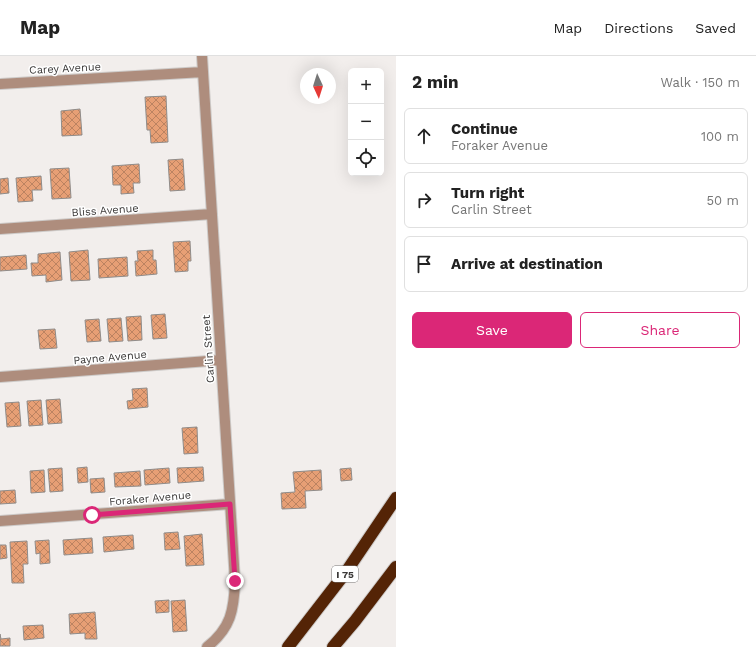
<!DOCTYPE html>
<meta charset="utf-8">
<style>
body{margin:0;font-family:"Work Sans",sans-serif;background:#f6f6f6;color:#222}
.controls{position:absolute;right:12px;top:12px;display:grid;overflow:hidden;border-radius:6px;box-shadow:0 4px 16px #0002}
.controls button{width:36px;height:36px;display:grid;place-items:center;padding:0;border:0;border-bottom:1px solid #e0e0e0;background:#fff;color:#222;font:20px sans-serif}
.compass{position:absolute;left:300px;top:12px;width:36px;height:36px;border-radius:50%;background:#fff;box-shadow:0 4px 16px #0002;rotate:176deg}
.stop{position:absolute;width:12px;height:12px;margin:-9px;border:3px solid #db2777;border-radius:50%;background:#fff}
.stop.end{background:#db2777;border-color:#fff;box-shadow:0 1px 4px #0008}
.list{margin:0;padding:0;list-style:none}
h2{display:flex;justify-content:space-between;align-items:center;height:52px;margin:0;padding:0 16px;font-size:17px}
h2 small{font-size:13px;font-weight:400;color:#767676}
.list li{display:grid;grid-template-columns:26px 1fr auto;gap:12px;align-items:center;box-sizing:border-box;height:56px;margin:0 8px 8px;padding:0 8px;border:1px solid #e0e0e0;border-radius:6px}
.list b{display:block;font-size:15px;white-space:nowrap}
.list p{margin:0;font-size:13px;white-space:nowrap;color:#767676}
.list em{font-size:13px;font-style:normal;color:#767676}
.actions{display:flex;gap:8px;padding:12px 16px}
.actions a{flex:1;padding:9px 0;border:1px solid #db2777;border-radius:6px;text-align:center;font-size:14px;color:#db2777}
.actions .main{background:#db2777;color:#fff}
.icon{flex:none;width:22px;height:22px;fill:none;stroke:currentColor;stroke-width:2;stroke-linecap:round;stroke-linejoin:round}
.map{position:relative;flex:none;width:396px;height:591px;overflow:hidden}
header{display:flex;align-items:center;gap:24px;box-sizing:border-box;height:56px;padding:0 20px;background:#fff;border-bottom:1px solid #e0e0e0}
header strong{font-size:19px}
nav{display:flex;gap:22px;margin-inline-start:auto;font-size:14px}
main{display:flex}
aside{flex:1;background:#fff}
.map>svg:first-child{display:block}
.building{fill:url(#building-cross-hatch);stroke:#8f8c8a}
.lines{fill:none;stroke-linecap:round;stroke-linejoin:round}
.minor-casing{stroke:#cdcac8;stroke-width:12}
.highway-casing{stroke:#cdcac8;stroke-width:14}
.minor{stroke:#ae8d7d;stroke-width:10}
.highway{stroke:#542406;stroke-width:12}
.route{stroke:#db2777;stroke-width:5}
.labels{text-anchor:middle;stroke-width:3;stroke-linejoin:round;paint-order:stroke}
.shield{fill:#fff;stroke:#767474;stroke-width:1}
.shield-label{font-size:10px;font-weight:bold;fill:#3b3938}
.street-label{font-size:11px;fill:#3b3938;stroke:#fff}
</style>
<header>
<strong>Map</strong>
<nav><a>Map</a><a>Directions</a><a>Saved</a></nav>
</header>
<main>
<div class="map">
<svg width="396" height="591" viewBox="0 0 396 591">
<defs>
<pattern id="building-cross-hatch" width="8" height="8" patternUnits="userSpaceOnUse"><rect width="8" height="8" fill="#e79f75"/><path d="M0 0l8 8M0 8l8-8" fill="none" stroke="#bc8361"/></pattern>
</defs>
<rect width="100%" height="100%" fill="#f2eeec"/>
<path class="building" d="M166,40L168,86L151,87L150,74H147L145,41Z
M80,53L82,79L62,80L61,55Z
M183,103L185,134L170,135L168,104Z
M139,108L140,127H133L134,137L121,138V129H113L112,110Z
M69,112L71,142L52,143L50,113Z
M41,120L42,134H32L33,145L18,146L16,122Z
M8,122L9,137L0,138V123Z
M190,185L191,205H188V215L175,216L173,186Z
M88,194L90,224L71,225L69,196Z
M153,194V204H156L157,218L136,220L135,205H138L137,195Z
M60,196L62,224L46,226V219L32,220L31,207H38V198Z
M26,199L27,213L0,215V201Z
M127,201L128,220L99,222L98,203Z
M165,258L167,282L153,283L151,259Z
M141,260L142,284L128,285L126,261Z
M121,262L123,285L109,286L107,263Z
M99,263L101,285L87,286L85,264Z
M55,273L57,292L40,293L38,274Z
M147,332L148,351L128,353L127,345L133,344L132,333Z
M60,343L62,367L48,368L46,344Z
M41,344L43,369L29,370L27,345Z
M19,346L21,370L7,371L5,347Z
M197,371L198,397L184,398L182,372Z
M87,411L88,426L78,427L77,412Z
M203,411L204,425L178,427L177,412Z
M62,412L63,435L50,436L48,413Z
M169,412L170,427L145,429L144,414Z
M351,412L352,424L341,425L340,413Z
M44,414L45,436L31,437L30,415Z
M321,414L322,434L305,435L306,452L282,453L281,437L295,436L293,416Z
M140,415L141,430L115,431L114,417Z
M104,422L105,436L91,437L90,423Z
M15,434L16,447L0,448V435Z
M178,476L180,493L165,494L164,477Z
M202,478L204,509L186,510L184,480Z
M133,479L134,493L104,496L103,481Z
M92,482L93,497L64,499L63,484Z
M49,484L50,507L40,508V497L36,498L35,485Z
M27,485L28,508H23L24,527H12L10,486Z
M0,489H6L7,502L0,503Z
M169,544V556L156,557L155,545Z
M185,544L187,575L173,576L171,545Z
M95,556L97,583H85V577L70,578L69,558Z
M43,569L44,582L24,584L23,570Z
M0,578L1,583L10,582V590H0Z"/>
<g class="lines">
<defs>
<path id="minor" d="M202,0L235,525C234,554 231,572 207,591
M0,28L203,16
M0,173L212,158
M0,321L221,304
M0,465L230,448"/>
<path id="highway" d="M288,591L346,516L396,442
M333,591L355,565L396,511"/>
</defs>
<use href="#minor" class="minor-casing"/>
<use href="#highway" class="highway-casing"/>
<use href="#minor" class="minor"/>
<use href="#highway" class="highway"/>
</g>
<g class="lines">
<path class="route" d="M92,459L230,448L235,525"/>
</g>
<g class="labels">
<rect class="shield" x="332" y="510" width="26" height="16" rx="3"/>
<g class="shield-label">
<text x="345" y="522">I 75</text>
</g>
<g class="street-label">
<text transform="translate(65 12) rotate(-3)" y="4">Carey Avenue</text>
<text transform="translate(105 154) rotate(-4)" y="4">Bliss Avenue</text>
<text transform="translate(208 293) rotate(-94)" y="4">Carlin Street</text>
<text transform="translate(110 301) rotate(-5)" y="4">Payne Avenue</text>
<text transform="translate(150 442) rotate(-5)" y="4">Foraker Avenue</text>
</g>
</g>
</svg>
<div class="controls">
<button>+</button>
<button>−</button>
<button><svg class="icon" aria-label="locate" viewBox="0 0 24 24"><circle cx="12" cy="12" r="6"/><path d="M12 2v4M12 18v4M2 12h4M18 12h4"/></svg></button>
</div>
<svg class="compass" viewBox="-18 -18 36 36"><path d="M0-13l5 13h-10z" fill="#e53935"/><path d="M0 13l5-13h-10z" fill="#767676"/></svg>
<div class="stop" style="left:92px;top:459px"></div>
<div class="stop end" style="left:235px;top:525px"></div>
</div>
<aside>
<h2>2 min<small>Walk · 150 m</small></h2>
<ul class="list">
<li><svg class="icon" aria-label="ahead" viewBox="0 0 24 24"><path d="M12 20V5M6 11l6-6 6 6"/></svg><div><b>Continue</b><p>Foraker Avenue</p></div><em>100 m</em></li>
<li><svg class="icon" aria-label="right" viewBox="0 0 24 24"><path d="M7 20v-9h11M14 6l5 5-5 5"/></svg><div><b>Turn right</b><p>Carlin Street</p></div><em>50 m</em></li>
<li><svg class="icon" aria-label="arrive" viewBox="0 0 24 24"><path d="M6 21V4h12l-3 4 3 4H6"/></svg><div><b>Arrive at destination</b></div></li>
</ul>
<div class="actions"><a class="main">Save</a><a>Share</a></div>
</aside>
</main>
